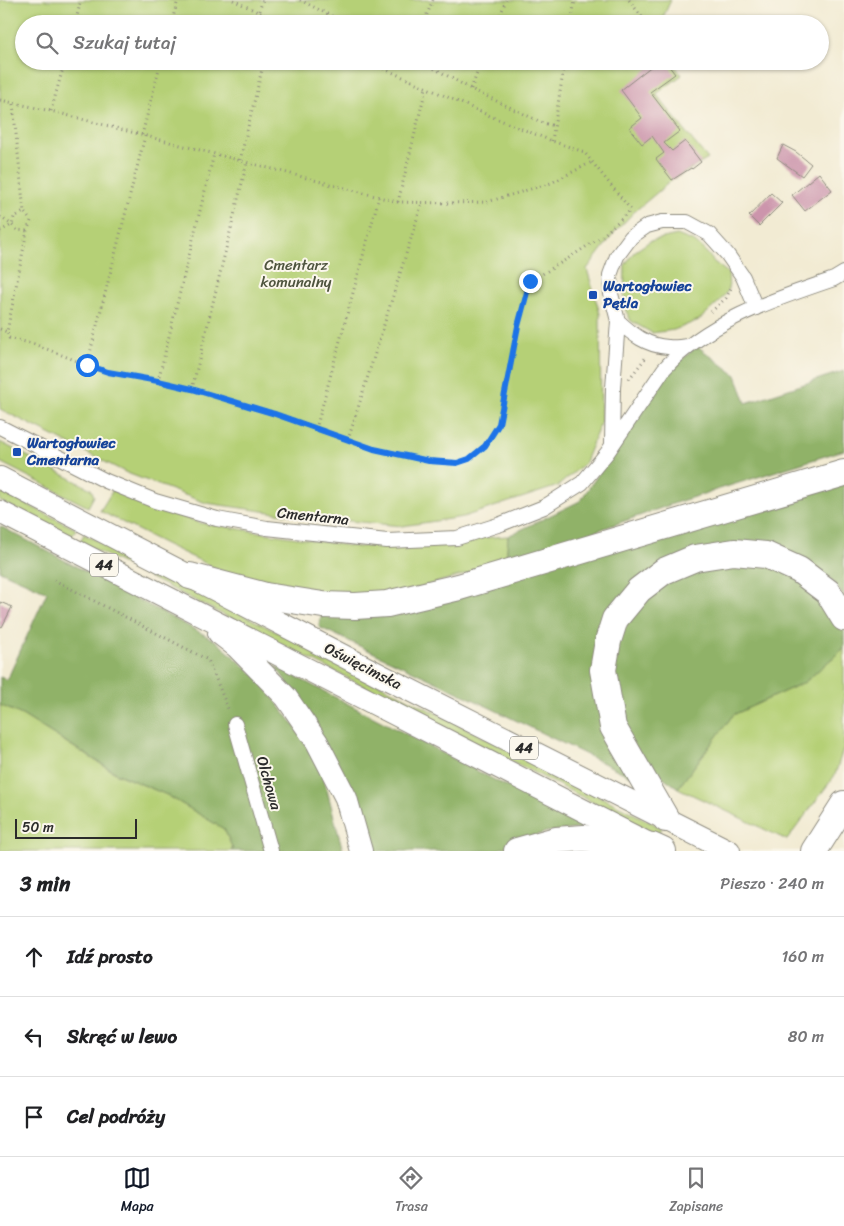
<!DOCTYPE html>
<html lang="pl">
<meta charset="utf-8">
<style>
body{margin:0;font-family:Sriracha,sans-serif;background:#f6f6f6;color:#202124}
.scale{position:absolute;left:15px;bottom:12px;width:122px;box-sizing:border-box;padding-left:5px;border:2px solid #2b2b2b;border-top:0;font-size:14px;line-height:18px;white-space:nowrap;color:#2b2b2b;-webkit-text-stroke:4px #fbf7ec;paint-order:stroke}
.stop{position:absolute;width:15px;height:15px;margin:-11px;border:4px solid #1a73e8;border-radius:50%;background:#fff}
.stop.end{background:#1a73e8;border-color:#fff;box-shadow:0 1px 5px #0008}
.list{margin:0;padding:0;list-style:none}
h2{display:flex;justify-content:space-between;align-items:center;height:65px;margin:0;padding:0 20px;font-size:21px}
h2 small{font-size:16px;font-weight:400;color:#757577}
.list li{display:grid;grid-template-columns:32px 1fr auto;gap:15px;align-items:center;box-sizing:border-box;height:80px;padding:0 20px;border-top:1px solid #e0e0e0}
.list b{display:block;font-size:19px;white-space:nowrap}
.list em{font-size:16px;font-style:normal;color:#757577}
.icon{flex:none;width:28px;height:28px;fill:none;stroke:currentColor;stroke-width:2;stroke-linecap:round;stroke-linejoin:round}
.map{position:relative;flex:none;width:844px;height:851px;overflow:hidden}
.search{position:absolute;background:#fff;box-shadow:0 1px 4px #0004;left:15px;right:15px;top:15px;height:55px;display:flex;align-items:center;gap:12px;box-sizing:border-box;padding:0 18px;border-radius:28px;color:#757577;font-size:19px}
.sheet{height:305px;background:#fff}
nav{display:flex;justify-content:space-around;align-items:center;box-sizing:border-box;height:70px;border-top:1px solid #e0e0e0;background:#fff;font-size:14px;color:#757577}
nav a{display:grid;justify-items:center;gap:2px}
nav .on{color:#111827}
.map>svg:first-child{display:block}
.green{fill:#b5d076;stroke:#707e50}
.forest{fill:#90b267;stroke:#5e6e49}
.building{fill:#cc95ac}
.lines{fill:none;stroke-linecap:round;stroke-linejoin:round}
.street-casing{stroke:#8e8b7f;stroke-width:16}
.primary-casing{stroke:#8e8b7f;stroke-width:24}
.highway-casing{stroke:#8e8b7f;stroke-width:28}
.path{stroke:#8e8b7f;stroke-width:3;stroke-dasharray:1 4;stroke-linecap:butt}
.street{stroke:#fff;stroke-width:14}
.primary{stroke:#fff;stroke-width:22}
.highway{stroke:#fff;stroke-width:26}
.route{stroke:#1a73e8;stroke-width:6}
.transit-dot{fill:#1a4fb4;stroke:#fbf7ec;stroke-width:2}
.labels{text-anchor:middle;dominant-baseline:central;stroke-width:4;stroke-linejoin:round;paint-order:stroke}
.shield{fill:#fbf7ec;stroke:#696865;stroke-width:1}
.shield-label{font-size:14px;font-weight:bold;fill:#2b2b2b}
.park-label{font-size:15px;fill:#4e543e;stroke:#fbf7ec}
.transit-label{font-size:15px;font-weight:bold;fill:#164399;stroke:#fbf7ec;text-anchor:start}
.street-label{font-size:15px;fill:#2b2b2b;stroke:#fbf7ec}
</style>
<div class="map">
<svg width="844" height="851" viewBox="0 0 844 851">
<rect width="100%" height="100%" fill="#fbf7ec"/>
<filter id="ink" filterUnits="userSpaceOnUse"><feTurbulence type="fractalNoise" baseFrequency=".02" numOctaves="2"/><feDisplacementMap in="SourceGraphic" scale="10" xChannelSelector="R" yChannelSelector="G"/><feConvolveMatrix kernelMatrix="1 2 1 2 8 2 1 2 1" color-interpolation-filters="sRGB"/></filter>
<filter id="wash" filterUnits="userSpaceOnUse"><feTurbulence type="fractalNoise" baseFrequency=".0096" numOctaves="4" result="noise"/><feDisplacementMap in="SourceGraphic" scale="20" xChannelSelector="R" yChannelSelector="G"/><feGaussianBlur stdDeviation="1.12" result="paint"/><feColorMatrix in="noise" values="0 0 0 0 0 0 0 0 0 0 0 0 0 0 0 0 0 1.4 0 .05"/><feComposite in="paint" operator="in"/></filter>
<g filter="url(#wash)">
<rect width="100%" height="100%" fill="#f2ebd3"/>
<path class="green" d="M0,0h671l-11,24h-636v37h647l11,14 -26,19 33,42 19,23 -36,21 -38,32 -19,20 -28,37 13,45 1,108 -17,42 -26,22 -95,31 -61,9 -104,-10 -92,-13 -79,-30 -127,-64z
M677,235l18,7 12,11 7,9 14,11 1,16 -9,12 -21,19 -25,10 -22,3 -21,-12 -7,-14 1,-42 9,-13 16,-11z
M0,442l91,47 3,7 -6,11 -88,-45z
M113,490l87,33 157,24 151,-11 -2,27 -100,28 -88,6 -88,-22 -63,-30 -67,-34z
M0,491l76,38 -5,8 -71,-36z
M84,534l578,294 -5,7 -577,-293z
M844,648v98l-9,29 -48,65 -109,-52 55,-73 72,-33z
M0,705l22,10 95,59 50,21 57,34 9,20 -4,2h-229z"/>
<path class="forest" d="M697,346l39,29 10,28 98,-32v79l-163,51 -175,62 2,-27 72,-35 89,-130z
M844,480v117l-14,-19 -132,-28 -93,70 25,156 -160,-78 -151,-71 2,-10z
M0,526l216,115 41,36 37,48 28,46 21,80h-114l4,-2 -9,-20 -57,-34 -49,-21 -96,-59 -22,-10v-28l7,3 40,-88 -47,-21z
M731,560l37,2 43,24 33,45v17l-39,34 -72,33 -55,73 -26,-19 -24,-32 -18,-73 11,-37 28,-35 28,-19z
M275,666l312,162 -41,4 -52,19h-127l-51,-129z"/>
<g id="blocks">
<path class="building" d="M658,61h7l10,13 -25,18 30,39 -16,12 8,8 13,-10 16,21 -9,7 -1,-1 -19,12 -16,-21 8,-6 -12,-17 -10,8 -13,-16 13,-10 -21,-28z
M783,145l13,7 15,12 -9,12 -25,-18z
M819,173l13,17 -27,21 -13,-16z
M771,193l11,10 -23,23 -10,-10z
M0,602l12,5 -10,20 -2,-1z"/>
</g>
</g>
<g filter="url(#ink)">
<use href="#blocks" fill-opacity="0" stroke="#8e8b7f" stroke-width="1"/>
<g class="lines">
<g class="street-casing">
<path id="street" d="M618,321c14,13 29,25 50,26 6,1 13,0 20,-1
M0,427l106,54 49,20 62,18 50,9 120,13 70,-3 44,-14 43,-17 38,-24 25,-30 57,-84c43,-48 111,-70 170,-90l10,-6
M612,444l1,-56 5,-67 -7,-27 -1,-19 7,-19 14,-19 16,-11 15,-4h25l22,12 18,20 16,23 13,31
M235,724l36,127"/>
</g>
<g class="primary-casing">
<path id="primary" d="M0,478l382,198 347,175
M0,512l647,331
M219,633l18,14 49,50 31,45 29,56 15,53"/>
</g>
<g class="highway-casing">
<path id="highway" d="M190,576l76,20 57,9 32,1 32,-2 72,-17 385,-114
M666,819l-53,-92 -10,-57 5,-29 7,-22 24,-29 25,-19 31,-13 39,-6 32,3 33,15 29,22 16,26
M517,851l39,-11 28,-2 68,8 11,5
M814,851l30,-47"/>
</g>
<path class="path" d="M233,0l50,24
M300,0l47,24
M629,0l18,24
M259,11l4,-11
M75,24l6,-24
M171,24l7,-24
M423,24l10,-24
M497,24l9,-24
M571,24l4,-24
M421,61l50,28 72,34 12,3
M471,89l11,-28
M0,100l51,11 347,91 52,1 37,-1 64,-19 41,-21
M13,104l11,108 7,9 -4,10 -20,101 2,6 25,6 53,21
M51,111l14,-50
M142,135l19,-74
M145,136l-58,229 21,7 50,9 34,8 83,24 99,36 55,12 28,2 12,-4 16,-13 14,-22 19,-98 13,-45 41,-25 29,-19 30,-27 -47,-58 -32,-11 -62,-25 -123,-55
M552,141l13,-80
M240,160l24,-99
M398,202l28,-114
M0,217l12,8 5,5 10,1
M0,231l12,-6 2,-8 10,-5
M711,312l15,-14 6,-12
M0,329l7,3
M629,379l18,-23
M158,381l56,-227
M192,389l55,-227
M316,429l63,-232
M348,440l74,-237
M54,580l154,80 21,51"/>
<use href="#street" class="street"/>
<use href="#primary" class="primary"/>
<use href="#highway" class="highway"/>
</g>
</g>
<g class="lines" filter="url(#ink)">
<path class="route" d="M87,365l21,7 50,9 34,8 83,25 99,35 55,12 28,2 12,-4 16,-13 14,-22 19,-98 12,-45"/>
</g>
<g class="transit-dot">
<rect x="588" y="290" width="10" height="10" rx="2.5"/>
<rect x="12" y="447" width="10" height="10" rx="2.5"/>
</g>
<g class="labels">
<g class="shield">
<rect x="90" y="553.5" width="28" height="23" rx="4"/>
<rect x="510" y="736.5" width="28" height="23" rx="4"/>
</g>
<g class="shield-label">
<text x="104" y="565">44</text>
<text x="524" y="748">44</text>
</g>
<g class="park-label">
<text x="296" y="265">Cmentarz<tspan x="296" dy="17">komunalny</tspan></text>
</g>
<g class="transit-label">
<text x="603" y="286">Wartogłowiec<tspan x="603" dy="17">Pętla</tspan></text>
<text x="27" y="443">Wartogłowiec<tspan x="27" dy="17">Cmentarna</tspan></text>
</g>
<g class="street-label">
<text transform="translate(313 516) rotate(6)">Cmentarna</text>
<text transform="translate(363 666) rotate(27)">Oświęcimska</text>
<text transform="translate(269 783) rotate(74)">Olchowa</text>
</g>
</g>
</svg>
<div class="scale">50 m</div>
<div class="stop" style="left:87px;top:365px"></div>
<div class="stop end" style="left:530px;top:281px"></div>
<div class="search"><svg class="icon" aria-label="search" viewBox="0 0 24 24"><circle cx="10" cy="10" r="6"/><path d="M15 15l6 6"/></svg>Szukaj tutaj</div>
</div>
<section class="sheet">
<h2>3 min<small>Pieszo · 240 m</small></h2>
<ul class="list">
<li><svg class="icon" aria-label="ahead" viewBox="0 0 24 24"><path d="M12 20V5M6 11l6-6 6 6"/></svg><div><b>Idź prosto</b></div><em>160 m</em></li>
<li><svg class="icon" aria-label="left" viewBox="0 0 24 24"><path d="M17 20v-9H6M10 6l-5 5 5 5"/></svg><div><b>Skręć w lewo</b></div><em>80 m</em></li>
<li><svg class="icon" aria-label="arrive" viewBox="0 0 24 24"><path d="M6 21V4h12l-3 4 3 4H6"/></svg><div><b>Cel podróży</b></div></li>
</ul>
</section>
<nav>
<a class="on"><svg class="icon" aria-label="map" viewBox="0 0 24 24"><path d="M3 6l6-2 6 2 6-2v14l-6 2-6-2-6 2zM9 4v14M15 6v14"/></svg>Mapa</a>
<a><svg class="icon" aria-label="directions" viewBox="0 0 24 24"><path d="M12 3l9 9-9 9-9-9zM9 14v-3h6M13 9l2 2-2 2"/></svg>Trasa</a>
<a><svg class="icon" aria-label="saved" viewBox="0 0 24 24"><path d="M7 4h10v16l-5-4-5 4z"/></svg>Zapisane</a>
</nav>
